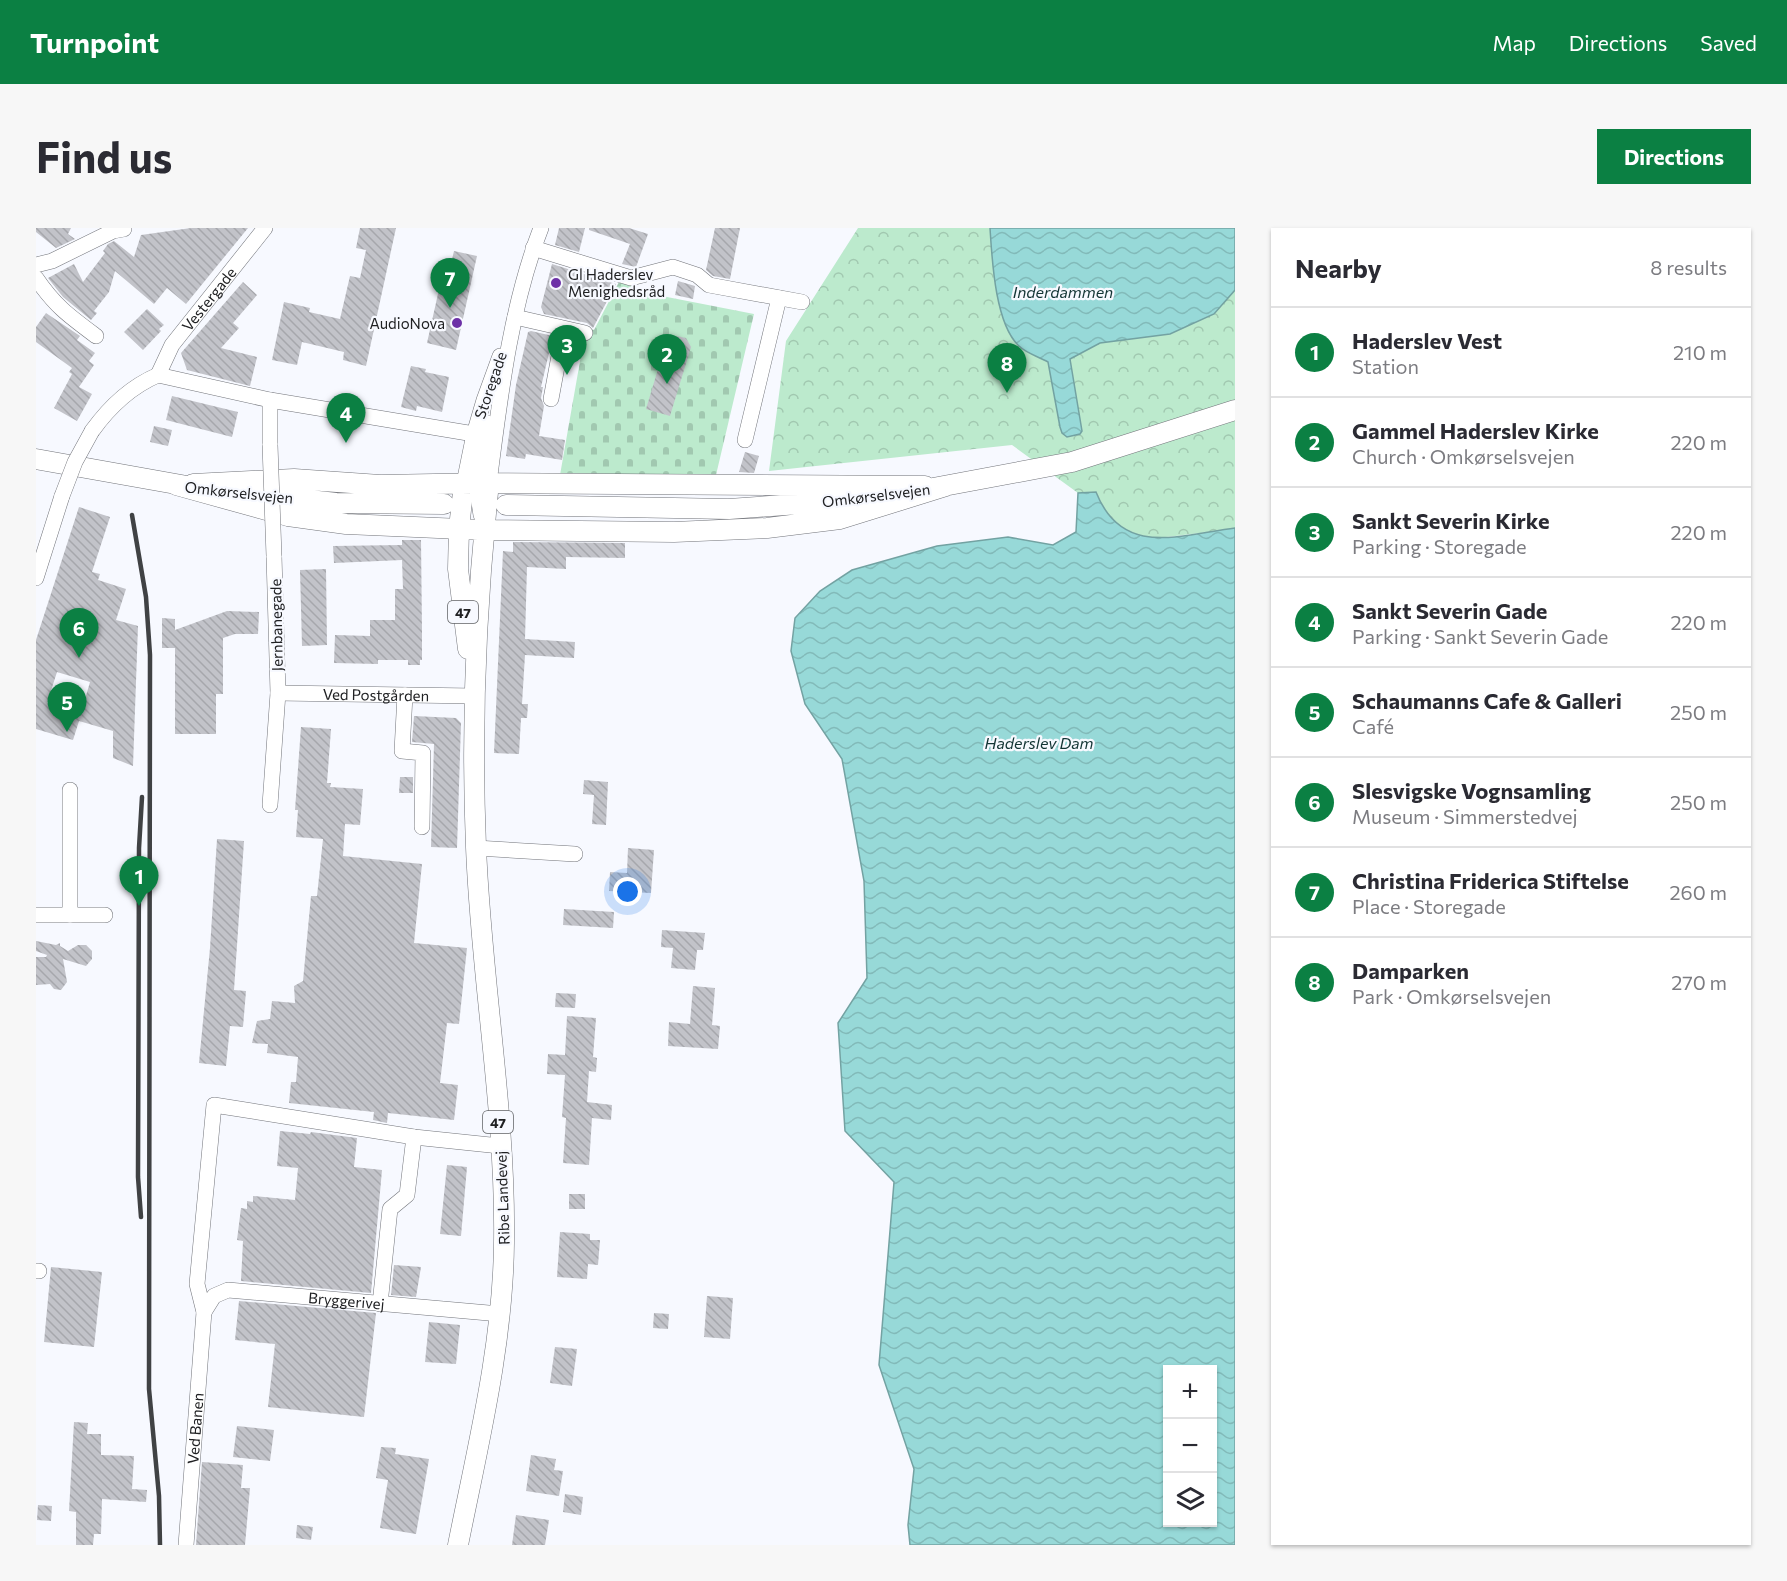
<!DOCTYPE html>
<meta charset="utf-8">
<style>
body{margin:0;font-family:Commissioner,sans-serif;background:#f7f7f7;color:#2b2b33}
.controls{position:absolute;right:18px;bottom:18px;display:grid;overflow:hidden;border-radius:0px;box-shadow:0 2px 4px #0004}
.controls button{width:54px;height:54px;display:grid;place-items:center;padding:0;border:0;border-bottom:2px solid #e1e1e2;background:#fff;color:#2b2b33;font:30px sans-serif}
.you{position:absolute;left:592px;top:664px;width:21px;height:21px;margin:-15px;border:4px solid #fff;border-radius:50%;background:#1a73e8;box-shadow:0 0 0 9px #1a73e833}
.badge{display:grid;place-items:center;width:39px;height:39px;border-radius:50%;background:#0b8043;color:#fff;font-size:20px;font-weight:700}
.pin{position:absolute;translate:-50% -50px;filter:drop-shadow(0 2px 3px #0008)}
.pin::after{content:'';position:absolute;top:32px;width:21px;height:18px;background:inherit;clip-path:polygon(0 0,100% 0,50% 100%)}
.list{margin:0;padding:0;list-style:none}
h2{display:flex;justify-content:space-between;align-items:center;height:78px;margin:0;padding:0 24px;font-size:26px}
h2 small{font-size:20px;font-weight:400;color:#7c7c81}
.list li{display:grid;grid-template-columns:39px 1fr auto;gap:18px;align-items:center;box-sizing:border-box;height:90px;padding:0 24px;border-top:2px solid #e1e1e2}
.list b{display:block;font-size:22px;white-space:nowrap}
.list p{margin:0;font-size:20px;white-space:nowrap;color:#7c7c81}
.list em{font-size:20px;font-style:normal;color:#7c7c81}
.icon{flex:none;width:33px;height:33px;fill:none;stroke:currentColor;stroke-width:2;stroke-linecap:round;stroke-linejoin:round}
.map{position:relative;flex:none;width:1199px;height:1317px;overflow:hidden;border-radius:0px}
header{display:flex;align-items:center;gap:36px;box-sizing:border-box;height:84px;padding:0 30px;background:#0b8043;color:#fff}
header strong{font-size:28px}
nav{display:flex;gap:33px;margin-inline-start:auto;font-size:21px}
.intro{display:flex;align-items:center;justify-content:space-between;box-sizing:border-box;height:144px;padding:0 36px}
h1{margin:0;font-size:42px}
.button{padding:15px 27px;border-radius:0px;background:#0b8043;color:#fff;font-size:21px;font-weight:700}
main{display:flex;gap:36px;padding:0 36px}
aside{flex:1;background:#fff;border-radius:0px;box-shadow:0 2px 4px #0004}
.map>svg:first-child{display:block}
.forest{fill:url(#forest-crowns)}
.cemetery{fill:url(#cemetery-stones)}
.water{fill:url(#water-waves);stroke:#73a2a2;stroke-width:1.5;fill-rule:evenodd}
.building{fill:url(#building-back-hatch);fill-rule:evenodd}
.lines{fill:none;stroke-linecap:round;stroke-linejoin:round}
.minor-casing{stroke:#72747a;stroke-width:16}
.major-casing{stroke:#72747a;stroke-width:21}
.minor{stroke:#fff;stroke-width:15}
.major{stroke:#fff;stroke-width:20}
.rail{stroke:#404244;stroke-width:4.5}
.minor-bridge-casing{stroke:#72747a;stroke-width:16;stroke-linecap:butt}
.minor-bridge{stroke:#fff;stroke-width:15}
.poi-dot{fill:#6d31a7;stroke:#f7f9ff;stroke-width:2}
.labels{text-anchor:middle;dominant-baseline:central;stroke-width:4.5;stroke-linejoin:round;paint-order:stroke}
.shield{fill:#f7f9ff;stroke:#606265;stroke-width:1.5}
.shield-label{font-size:14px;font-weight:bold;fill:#202123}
.poi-label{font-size:15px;fill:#202123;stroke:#f7f9ff;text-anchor:start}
.street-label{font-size:15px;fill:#202123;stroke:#f7f9ff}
.water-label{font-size:16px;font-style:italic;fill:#133535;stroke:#f7f9ff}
</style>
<header>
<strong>Turnpoint</strong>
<nav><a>Map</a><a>Directions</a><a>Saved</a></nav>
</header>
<div class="intro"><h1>Find us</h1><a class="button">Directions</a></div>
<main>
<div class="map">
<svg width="1199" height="1317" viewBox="0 0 1199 1317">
<defs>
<pattern id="forest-crowns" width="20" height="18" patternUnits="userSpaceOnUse" patternTransform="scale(1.5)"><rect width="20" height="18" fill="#bceacd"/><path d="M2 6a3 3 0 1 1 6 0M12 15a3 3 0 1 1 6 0" fill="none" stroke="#a1c8b0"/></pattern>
<pattern id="cemetery-stones" width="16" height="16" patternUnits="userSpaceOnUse" patternTransform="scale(1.5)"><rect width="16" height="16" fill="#bceacd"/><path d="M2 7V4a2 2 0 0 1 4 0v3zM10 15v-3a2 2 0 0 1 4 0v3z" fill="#a1c8b0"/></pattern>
<pattern id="water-waves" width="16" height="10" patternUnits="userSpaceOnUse" patternTransform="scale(1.5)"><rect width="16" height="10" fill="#97d9d8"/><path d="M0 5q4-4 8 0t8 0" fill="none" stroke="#82bab9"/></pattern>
<pattern id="building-back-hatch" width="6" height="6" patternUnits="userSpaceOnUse" patternTransform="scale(1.5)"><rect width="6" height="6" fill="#c2c3c9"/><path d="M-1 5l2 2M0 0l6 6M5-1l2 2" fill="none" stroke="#a6a7ac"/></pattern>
</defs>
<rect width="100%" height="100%" fill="#f7f9ff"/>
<path class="forest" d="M822,0h377v300c-17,3 -34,5 -52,7 -44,6 -69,3 -87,-42h-18l-66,-48 -243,26 17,-130z"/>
<path class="cemetery" d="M583,54l48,15 87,17 -38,161h-156l26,-148 8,3z"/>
<path class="water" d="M954,0h245v62l-21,24 -44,20 -70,9 -30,16 12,72 -2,3 -13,3 -5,-4 -2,-6 -12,-65c-9,-5 -22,-9 -29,-16 -24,-22 -27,-87 -29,-118z
M1060,264c26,66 84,43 139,36v1017h-325l-2,-20 6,-56 -35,-104 15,-183 -49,-51 -7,-108 29,-45 -3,-97 -22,-122 -37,-55 -14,-53 4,-33 25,-27 32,-21 85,-24 71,-9 45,8 23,-13 2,-39zM1132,1142h44v152h-44z"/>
<path class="building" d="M0,0h35l-3,6 7,5 -19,9 -20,-16z
M155,0h57l-62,76 -19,-16 -13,16 -39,-33 -6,21 -15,19 3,2 -6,7 -28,-23 -15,-19 26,-14 9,18 22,-29 -2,-2 5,-7 6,-3 20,16 7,-22z
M324,0h36l-30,138 -23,-6 1,-8 -42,-10 -5,23 -25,-5 12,-58 26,6 -1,4 31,7 10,-43 10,2 6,-28 -10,-2z
M523,0h26l-6,24 -24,-7z
M553,0h40l19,6 -12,33 -14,-3 8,-20 -41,-14z
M679,0h25l-10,51 -17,-3 -7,-6z
M418,23l23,5 -21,94 -29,-7 17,-76 6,1z
M516,36l64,20 -23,44 -6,-5 -43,-9 -3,-7z
M642,53l17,5 -2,13 -18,-4z
M207,54l14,13 -24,28 6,5 -18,20 36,9 -7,29 -63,-16 -6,-17z
M111,81l17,16 -5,4 2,2 -18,19 -19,-18z
M10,85l34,23 -3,4 18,13 -6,8 5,4 -15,22 13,7 -15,27 -23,-13 18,-34 -3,-2 3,-4 -36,-26v-15z
M495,103l22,5 -12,51h2l-2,11 3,8 -5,30 26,4 -3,20 -36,-6 -1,5 -19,-3 10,-71 12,-53z
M641,108l9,2 5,9 -21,69 -24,-7 15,-50 -7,-2 6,-19 8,2z
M375,138l15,3 -1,3 24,5 -7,35 -25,-6 -1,5 -15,-4z
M136,168l66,16 -6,25 -66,-17z
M118,198l18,4 -4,16 -18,-4z
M709,224l14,4 -5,17 -15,-1z
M43,279l31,10 -18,55 8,2 -2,6 28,9 -10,31 22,6 -5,140 -20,-8v-27l-34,-10 -6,19 -37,-11v-89zM21,444l33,10 -9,31 -34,-10z
M366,312h19l1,92v28h-2v5h-12v-5h-30v4l-44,-1 1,-28 35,1v-16h25v-31h8l-1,-29 -68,3 -1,-17 69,-1z
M477,314l112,1v15l-59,-1v12l-39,-2 -2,72 50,3 -1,16 -49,-3 -3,49h6l-1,14h-6l-2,36 -25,-1 9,-202 10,1z
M290,341l1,76 -25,1 -2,-76z
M191,383l32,1 -1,22h-23l-12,4v56h-7v40h-41v-86h-13v-30l13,1v11z
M378,488l42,2 5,5 -4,125 -26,-1 3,-103 -22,-2z
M265,499l30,2 -4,54h4l-1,4 33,2 -3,36 -15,-1 -2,32 79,8 -8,79 53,5 -8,76 -12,-1 -7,60 18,2 -4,35 -66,-7 -1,10 -14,-3 1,-8 -85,-9 2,-21h5l2,-25 -31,-4 1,-9 -16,-1 5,-22 13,-2 2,-18 23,2 -1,-17 9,-5 8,-85h6l6,-57 -27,-2 2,-27h-3z
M364,549h13v16h-14z
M548,552l24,2 -2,43 -14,-1 2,-29 -11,-1z
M181,611l27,2 -10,149 12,1 -3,36 -13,-1 -4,40 -27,-3 11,-115z
M592,620l26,2 -3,43 -42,-2 1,-19 17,1z
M528,681l50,3 -1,16 -50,-3z
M626,702l43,3 -2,17h-6l-2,20 -24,-2 2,-20 -12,-1z
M0,713l20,4 4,-2v3l8,5 10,-6h8l6,6v8l-6,7 -23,-7 4,23 -6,8 -7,-1 -4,-5 -14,1v-28h10l1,-2 -11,-4z
M657,758l22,2 -3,37 8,1 -2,23 -50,-3 1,-24 21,2z
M520,765l20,1 -1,14 -20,-1z
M531,788l29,2 -3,39 4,1 -1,14 -7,-1 -2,31 25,3 -1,15 -19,-2 -3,47 -26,-2 3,-45 -4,-1 3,-42 -18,-1 1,-20 17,1z
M244,903l30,3 1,-2 46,6 -3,29 28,3 -11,123 -130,-12 2,-40 -6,-1 4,-32 6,1v-8l6,1v-6l42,4 3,-32 -21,-2z
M411,937l20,2 -6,69 -21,-2z
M533,966h16v15h-16z
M524,1004l30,2v6h10l-2,25 -10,-1 -1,15 -30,-2z
M358,1037l27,2 -5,30 -25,-2z
M15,1039l51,5 -8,75 -50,-5z
M671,1068l26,2 -3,41 -26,-2z
M203,1073l137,12 -12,104 -96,-10 7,-63 -40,-4z
M618,1085l15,1 -1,15 -15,-1z
M393,1094l31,3 -4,39 -31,-2z
M519,1119l22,2 -5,37 -22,-3z
M38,1194l14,1 -1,11h14v21l33,1 -2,33 15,1 -1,12 -44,-3 -1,35h-7l-1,11h-17v-33l-7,-1z
M201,1198l37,4 -4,31 -37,-4z
M345,1219l15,1 -1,6 34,5 -13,75 -36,-6 8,-48 -12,-2z
M495,1227l25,4 -2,11 9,1 -4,25 -33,-5z
M166,1234l41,3 -2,23h9l-5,57h-49z
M529,1266l18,3 -2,18 -18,-3z
M2,1277l14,1 -1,15 -14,-1z
M480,1287l33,5 -4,25h-33z
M261,1297l16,2 -2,13 -15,-2z"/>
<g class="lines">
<g class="minor-casing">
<g id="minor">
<path d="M497,20l98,30 42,-11 24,8 12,10 93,17"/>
<path d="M0,37l16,-4 61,-30 11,-2"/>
<path d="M0,50c19,28 33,38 60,58"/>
<path d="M479,89l70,16"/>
<path id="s1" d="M122,147l14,-30 93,-117"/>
<path d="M515,171l13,-70"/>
<path d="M234,172v45"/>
<path d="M56,203c18,-25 38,-44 66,-56l112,25 204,34"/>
<path d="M709,212l34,-142"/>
<path d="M428,255l10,-49 10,-34 16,-44"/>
<path d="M453,255c11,-85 21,-175 52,-255"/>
<path d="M445,287l-5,-32 11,-60"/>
<path d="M0,350l26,-82"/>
<path id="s2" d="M242,465l196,3"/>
<path d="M369,467l-3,56 21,2 -1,74"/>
<path d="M34,562v125"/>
<path d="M234,577l8,-112 -4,-137"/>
<path d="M440,620l99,6"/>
<path d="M0,687h69"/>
<path d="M0,1043h3"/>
<path d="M344,1076l10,-95 17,-14 7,-58"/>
<path id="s3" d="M168,1084l10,-16 14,-6 272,24"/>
<path id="s4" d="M150,1317l18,-233 -7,-28 17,-179 200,32 86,9"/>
</g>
</g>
<g class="major-casing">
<path id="major" d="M0,231l151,27
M428,255l-5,45 -1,41 10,80
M157,256l101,-5 86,6 109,-2 436,3
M140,257l112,31 58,8 138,6 190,2 93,-4 73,-9 106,-33
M897,260l139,-26 163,-52
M201,264l99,11 108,1
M470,277l223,4 70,-5 64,-7
M422,1317c20,-100 45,-200 46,-302 2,-132 -23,-264 -28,-396 -5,-121 0,-243 13,-364"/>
</g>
<use href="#minor" class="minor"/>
<use href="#major" class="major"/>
<path class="rail" d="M96,287l14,82 4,58 -1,734 10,107 1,49
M105,989l-3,-40 1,-329 3,-51"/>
<g class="minor-bridge-casing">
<path id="minor-bridge" d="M234,217l4,111
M26,268l13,-34 17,-31"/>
</g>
<use href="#minor-bridge" class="minor-bridge"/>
</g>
<g class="poi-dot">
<circle cx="520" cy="55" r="6"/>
<circle cx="421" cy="95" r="6"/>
</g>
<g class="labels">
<g class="shield">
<rect x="412" y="373" width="30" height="22" rx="4.5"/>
<rect x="447" y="883" width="30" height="22" rx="4.5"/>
</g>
<g class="shield-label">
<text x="427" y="384">47</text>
<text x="462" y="894">47</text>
</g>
<g class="poi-label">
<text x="532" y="46">Gl Haderslev<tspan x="532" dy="17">Menighedsråd</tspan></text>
<text x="409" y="95" text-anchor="end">AudioNova</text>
</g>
<g class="street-label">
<text stroke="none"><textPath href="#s1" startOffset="92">Vestergade</textPath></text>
<text transform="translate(454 157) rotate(-71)">Storegade</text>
<text transform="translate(203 264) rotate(6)">Omkørselsvejen</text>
<text transform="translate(840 267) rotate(-7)">Omkørselsvejen</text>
<text transform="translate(240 397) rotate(-91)">Jernbanegade</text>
<text stroke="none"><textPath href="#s2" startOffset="98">Ved Postgården</textPath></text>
<text transform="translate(466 970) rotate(-92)">Ribe Landevej</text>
<text stroke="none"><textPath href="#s3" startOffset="153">Bryggerivej</textPath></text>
<text stroke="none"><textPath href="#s4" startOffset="117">Ved Banen</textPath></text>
</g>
<g class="water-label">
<text x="1027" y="63">Inderdammen</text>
<text x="1003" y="514">Haderslev Dam</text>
</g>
</g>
</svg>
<div class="controls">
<button>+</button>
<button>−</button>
<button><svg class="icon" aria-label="layers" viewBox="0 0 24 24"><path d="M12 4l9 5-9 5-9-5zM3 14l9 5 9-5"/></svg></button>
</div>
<div class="you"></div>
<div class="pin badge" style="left:103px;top:678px">1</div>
<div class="pin badge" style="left:631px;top:156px">2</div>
<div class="pin badge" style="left:531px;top:147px">3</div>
<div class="pin badge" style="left:310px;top:215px">4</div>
<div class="pin badge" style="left:31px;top:504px">5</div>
<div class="pin badge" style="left:43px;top:430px">6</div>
<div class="pin badge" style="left:414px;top:80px">7</div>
<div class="pin badge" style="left:971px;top:165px">8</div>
</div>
<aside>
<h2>Nearby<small>8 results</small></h2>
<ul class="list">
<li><span class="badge">1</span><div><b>Haderslev Vest</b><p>Station</p></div><em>210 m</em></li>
<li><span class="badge">2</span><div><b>Gammel Haderslev Kirke</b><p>Church · Omkørselsvejen</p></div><em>220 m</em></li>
<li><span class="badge">3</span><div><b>Sankt Severin Kirke</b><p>Parking · Storegade</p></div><em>220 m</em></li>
<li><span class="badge">4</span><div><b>Sankt Severin Gade</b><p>Parking · Sankt Severin Gade</p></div><em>220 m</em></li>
<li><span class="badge">5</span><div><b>Schaumanns Cafe &amp; Galleri</b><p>Café</p></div><em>250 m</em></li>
<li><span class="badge">6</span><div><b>Slesvigske Vognsamling</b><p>Museum · Simmerstedvej</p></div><em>250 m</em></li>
<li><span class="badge">7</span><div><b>Christina Friderica Stiftelse</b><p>Place · Storegade</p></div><em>260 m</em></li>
<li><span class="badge">8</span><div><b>Damparken</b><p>Park · Omkørselsvejen</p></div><em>270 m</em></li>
</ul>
</aside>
</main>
